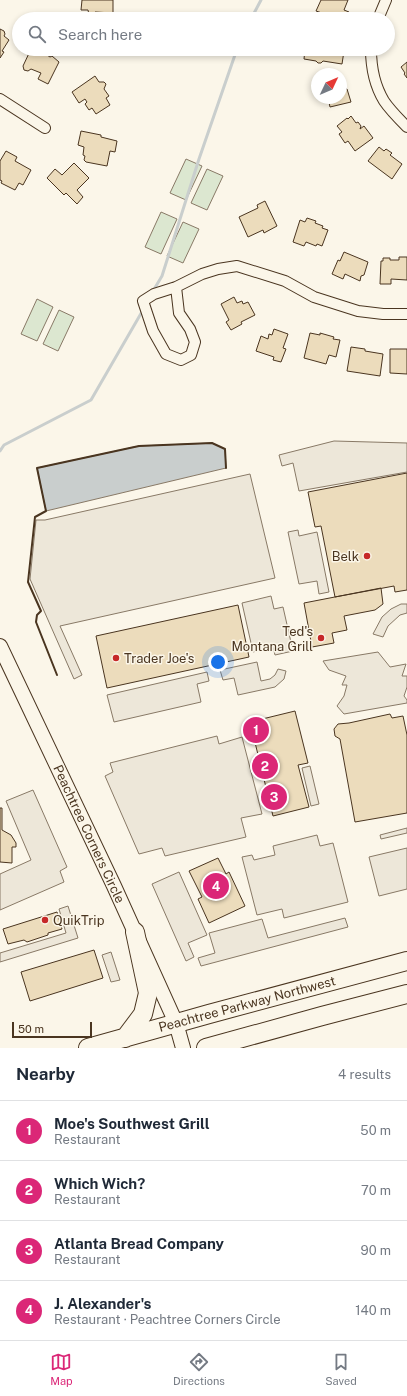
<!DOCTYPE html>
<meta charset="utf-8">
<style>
body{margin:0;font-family:"Public Sans",sans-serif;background:#f2f2f3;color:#1f2937}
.compass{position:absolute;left:311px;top:68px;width:36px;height:36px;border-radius:50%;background:#fff;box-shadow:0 2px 6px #0003;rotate:46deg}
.scale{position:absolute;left:12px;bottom:10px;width:80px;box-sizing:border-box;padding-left:4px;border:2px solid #4a3520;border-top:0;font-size:11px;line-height:14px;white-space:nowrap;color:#4a3520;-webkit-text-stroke:3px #fbf6e9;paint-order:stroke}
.you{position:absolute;left:218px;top:662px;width:14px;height:14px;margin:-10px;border:3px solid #fff;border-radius:50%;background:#1a73e8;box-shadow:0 0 0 6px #1a73e833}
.badge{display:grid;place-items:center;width:26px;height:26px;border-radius:50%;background:#db2777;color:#fff;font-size:13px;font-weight:700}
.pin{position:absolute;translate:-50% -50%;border:2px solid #fff;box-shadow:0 1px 4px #0006}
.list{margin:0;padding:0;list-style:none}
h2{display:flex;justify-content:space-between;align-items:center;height:52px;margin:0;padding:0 16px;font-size:17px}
h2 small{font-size:13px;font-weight:400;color:#747a83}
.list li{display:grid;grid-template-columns:26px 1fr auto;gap:12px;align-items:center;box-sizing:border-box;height:60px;padding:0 16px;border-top:1px solid #e0e1e3}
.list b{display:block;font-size:15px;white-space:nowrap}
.list p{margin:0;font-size:13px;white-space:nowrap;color:#747a83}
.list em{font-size:13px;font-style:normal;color:#747a83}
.icon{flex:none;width:22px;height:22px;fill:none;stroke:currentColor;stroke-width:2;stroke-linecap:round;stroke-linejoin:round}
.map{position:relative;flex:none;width:407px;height:1048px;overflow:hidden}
.search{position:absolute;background:#fff;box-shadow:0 2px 6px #0003;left:12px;right:12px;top:12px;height:44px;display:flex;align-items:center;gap:10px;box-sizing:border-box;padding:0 14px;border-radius:22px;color:#747a83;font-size:15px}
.sheet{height:292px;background:#fff}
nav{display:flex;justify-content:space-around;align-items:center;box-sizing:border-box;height:56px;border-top:1px solid #e0e1e3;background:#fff;font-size:11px;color:#747a83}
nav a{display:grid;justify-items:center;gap:2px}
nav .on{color:#db2777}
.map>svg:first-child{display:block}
.green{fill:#dce7d0;stroke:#887966}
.parking{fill:#ede7d9;stroke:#887966}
.water{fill:#c9cecd;stroke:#887966}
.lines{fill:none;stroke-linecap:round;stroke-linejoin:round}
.stream{stroke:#c9cecd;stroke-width:3}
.building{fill:#ecdcbc;stroke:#4a3520}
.street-casing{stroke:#4a3520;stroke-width:12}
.secondary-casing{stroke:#4a3520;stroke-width:16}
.highway-casing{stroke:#4a3520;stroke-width:20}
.street{stroke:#fbf6e9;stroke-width:10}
.secondary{stroke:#fbf6e9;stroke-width:14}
.highway{stroke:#fbf6e9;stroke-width:18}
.wall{stroke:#4a3520;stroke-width:2}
.poi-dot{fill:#c62828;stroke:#fbf6e9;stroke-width:1.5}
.labels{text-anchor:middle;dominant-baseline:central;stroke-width:3;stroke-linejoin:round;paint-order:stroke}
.poi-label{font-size:13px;fill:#4a3520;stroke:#fbf6e9;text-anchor:end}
.street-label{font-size:13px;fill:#4a3520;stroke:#fbf6e9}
</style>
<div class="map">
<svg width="407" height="1048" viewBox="0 0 407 1048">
<rect width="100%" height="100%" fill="#fbf6e9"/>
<path class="green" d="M186,159l16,7 -16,34 -16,-7z
M207,169l16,7 -16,34 -16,-7z
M161,212l16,7 -16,35 -16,-7z
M183,222l16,7 -16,34 -16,-7z
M37,299l16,8 -16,34 -16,-7z
M59,310l15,7 -16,34 -15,-7z"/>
<path class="parking" d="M334,441l73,2v29l-108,19 -6,-28 -11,3 -3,-11z
M250,474l25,104 -215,48 22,49 -8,4 -44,-100 6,-59h9z
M298,530l1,6 18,-4 12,60 -10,2 -2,-13 -18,3 -11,-52z
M271,596l3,13 9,-2 10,44 -18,4 -2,-8 -20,5 -11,-49z
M401,604h6v9l-7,2 -12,11 -5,11 -10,-3 9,-17 9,-8z
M378,652l12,15 16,-3 -4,12h5v11l-3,9 3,4v3l-63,11 -7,-8 7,-10 3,-11h-5l4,-9 -17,-6 -6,-9z
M257,662l4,19 9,-2 5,-4 3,-6 8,2 -2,8 -9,8 -37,8 -4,-17 -11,2 -3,-10z
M207,672l2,9 -12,3 4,18 -87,20 -7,-27z
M217,736l2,8 23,-7 20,77 -21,4 5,19 -81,19 -3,-8 -23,6 -34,-78 8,-4 -3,-9z
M310,766l9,38 -8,2 -9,-38z
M33,790l34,77 -7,4 4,11 -64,28v-36l31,-14 -25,-59z
M407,828v5l-26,6 -1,-4z
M317,835l3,11 13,-3 15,59 -64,16 -2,-9 -25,6 -15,-58 10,-2 2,5 21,-5 -2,-9z
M407,848v41l-28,7 -10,-39z
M179,872l28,63 -19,8 6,14 -8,4 -34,-77z
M68,906l10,32 -78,24v-9l66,-20 -7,-24z
M345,918l3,9 -147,39 -3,-8 17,-5 -6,-20 53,-14 6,19z
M111,952l9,28 -9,2 -9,-27z"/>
<path class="water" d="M212,443l13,6 1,19 -180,43 -9,-43 102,-22z"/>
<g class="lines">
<path class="stream" d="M251,19l10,-19
M153,291l9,-15 37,-117 38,-110
M0,451l4,-6 87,-45 52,-90"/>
</g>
<path class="building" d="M82,0h31v13l-18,-1 -2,3h-4l-1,-5h-7z
M321,0h27l-4,10 5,2 -3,7h-14l-4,-2v-2l-12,-4z
M0,29l4,2 1,3 -1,2 5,4 -7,11 2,1 -4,6z
M31,49l6,2 1,-2h7l3,3 -1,3 3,2 2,-1 7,6 -11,22 -10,-5 3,-6 -10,-4 -3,2 -4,-1 -1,-4z
M305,49h29l10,2 -2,13 -19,-3 -2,2h-3l-2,-2 -12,-2z
M407,62v16l-3,-4 1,-1 -4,-6z
M340,73l2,2 1,3 -2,2 1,3h2l2,6h1l4,13 -21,5 -2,-9h13v-24h-5z
M95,76l4,6h5l2,2 -2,5 5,7 -3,2 4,7 -14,9 -4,-6 -3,2 -4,-6 2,-2 -2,-3 -6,4 -7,-11z
M351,116l5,7 2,-1 3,4 -1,3 4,-3 9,12 -18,13 -7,-10 -3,2 -6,-9 3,-2 -5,-6 10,-8 1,1z
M81,131l20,4v2l16,4 -2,11 -5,-1 -3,15 -21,-4 -2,-2 1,-4 -2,-1 1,-8 -6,-2z
M379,147l5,4 2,-2 6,4 -2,2 12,9 -10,15 -24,-18z
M6,151l11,6 -2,4 16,9 -8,15 -4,-2 -4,7 -14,-7 1,-2 -2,-1v-19z
M74,163l15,15 -12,12 6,7 -6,7 -11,-11 -2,2 -17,-17 8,-9 7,6z
M265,201l12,25 -13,7 -1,-3 -15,7 -9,-20 19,-9 -1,-3z
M307,218l9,3 -1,2 8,3 -1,2 6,2 -6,16 -5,-2 -1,2 -10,-4 -2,4 -11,-4 7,-22 5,2z
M344,252l24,10 -4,13 -3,1 -1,5 -15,-7 -2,5 -11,-5 6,-14 2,1z
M399,257h8v23l-16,-1v5h-11l1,-23h2v-3h7v2h9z
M234,297l3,6 5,-2 1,3 5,-2 7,13 -14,7 1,2 -11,6 -5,-8 3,-2 -8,-16z
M274,329l14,5 -5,14 3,1 -5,13 -8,-2 1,-3 -18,-6 5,-15 7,3 1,-5 3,1z
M310,333l10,2v-2l14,4 -1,2 7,1 -4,17 -7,-2 -3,9 -22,-6z
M351,347l14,2v2l18,3 -3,22 -33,-5z
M390,349h17v25l-17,-1z
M407,473v117l-12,2 -1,-6 -59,11 -14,-71 -6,1 -7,-35z
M381,588l2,16 -8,6 -31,6 3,14 -15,3 2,10 -22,4 -8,-44z
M238,605l11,52 -142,31 -11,-52z
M295,711l13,52 -10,2 11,42 -36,9 -23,-94z
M390,714l2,4 11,-2 4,19v78l-52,9 -15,-83 -5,-3 -1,-7 4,-5 11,-1z
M0,808h2v22l9,5 5,8v4h-4v16l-12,-1z
M218,858l8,16 3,-2 16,34 -36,17 -11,-24 4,-2 -13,-26z
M57,912l5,17 -14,4v2l-21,7 -3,-2 -16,4 -5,-15z
M94,950l9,28 -73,23 -9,-29z"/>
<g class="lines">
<g class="street-casing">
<path id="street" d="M378,19l8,-19
M371,49c0,17 4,37 13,52 6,9 15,18 23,26
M0,99l45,29
M176,287l3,26 11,16 5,13 -4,13 -10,5 -15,-6 -13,-23 -10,-30 11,-7 22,-7 26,-13 16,-5 19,-3 48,15 29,16 44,14 25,3h24"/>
</g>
<g class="secondary-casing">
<path id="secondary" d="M0,646l114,240 62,137 7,25"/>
</g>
<g class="highway-casing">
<path id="highway" d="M125,1038l18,-24 5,-21 -13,-61
M88,1048l121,-34 198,-53
M206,1048l116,-32 85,-22"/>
</g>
<use href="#street" class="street"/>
<use href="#secondary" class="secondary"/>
<use href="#highway" class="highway"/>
<path class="wall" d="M57,675l-21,-53 1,-7 4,-4 -13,-29 7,-65 11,-6 -9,-43 102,-22 73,-3 13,6 1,19"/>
</g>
<g class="poi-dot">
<circle cx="367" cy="556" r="4"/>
<circle cx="321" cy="638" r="4"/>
<circle cx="116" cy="658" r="4"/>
<circle cx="45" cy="920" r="4"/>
</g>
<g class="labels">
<g class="poi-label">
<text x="359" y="556">Belk</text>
<text x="313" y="631">Ted's<tspan x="313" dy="15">Montana Grill</tspan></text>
<text x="124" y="658" text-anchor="start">Trader Joe's</text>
<text x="53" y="920" text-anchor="start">QuikTrip</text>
</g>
<g class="street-label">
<text transform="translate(89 834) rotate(65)">Peachtree Corners Circle</text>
<text transform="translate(247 1004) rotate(-15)">Peachtree Parkway Northwest</text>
</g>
</g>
</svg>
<svg class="compass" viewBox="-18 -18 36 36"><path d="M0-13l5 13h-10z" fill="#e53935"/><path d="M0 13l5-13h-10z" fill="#747a83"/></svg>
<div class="scale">50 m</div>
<div class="you"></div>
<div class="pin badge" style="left:256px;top:730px">1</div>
<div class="pin badge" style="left:265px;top:766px">2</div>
<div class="pin badge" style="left:274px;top:797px">3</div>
<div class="pin badge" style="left:216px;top:886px">4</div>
<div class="search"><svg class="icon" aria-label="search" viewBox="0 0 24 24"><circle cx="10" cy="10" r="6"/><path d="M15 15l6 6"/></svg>Search here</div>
</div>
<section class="sheet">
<h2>Nearby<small>4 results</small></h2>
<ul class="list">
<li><span class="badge">1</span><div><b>Moe's Southwest Grill</b><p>Restaurant</p></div><em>50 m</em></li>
<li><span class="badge">2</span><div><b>Which Wich?</b><p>Restaurant</p></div><em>70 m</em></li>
<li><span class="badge">3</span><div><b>Atlanta Bread Company</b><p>Restaurant</p></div><em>90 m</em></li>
<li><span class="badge">4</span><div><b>J. Alexander's</b><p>Restaurant · Peachtree Corners Circle</p></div><em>140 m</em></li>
</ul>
</section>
<nav>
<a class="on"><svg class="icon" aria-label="map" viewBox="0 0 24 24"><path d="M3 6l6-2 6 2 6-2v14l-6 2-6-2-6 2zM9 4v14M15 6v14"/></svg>Map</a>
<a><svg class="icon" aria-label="directions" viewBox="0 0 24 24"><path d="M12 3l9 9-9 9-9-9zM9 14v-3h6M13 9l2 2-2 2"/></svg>Directions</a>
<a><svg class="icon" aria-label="saved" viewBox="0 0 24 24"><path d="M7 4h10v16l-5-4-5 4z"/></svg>Saved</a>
</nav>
